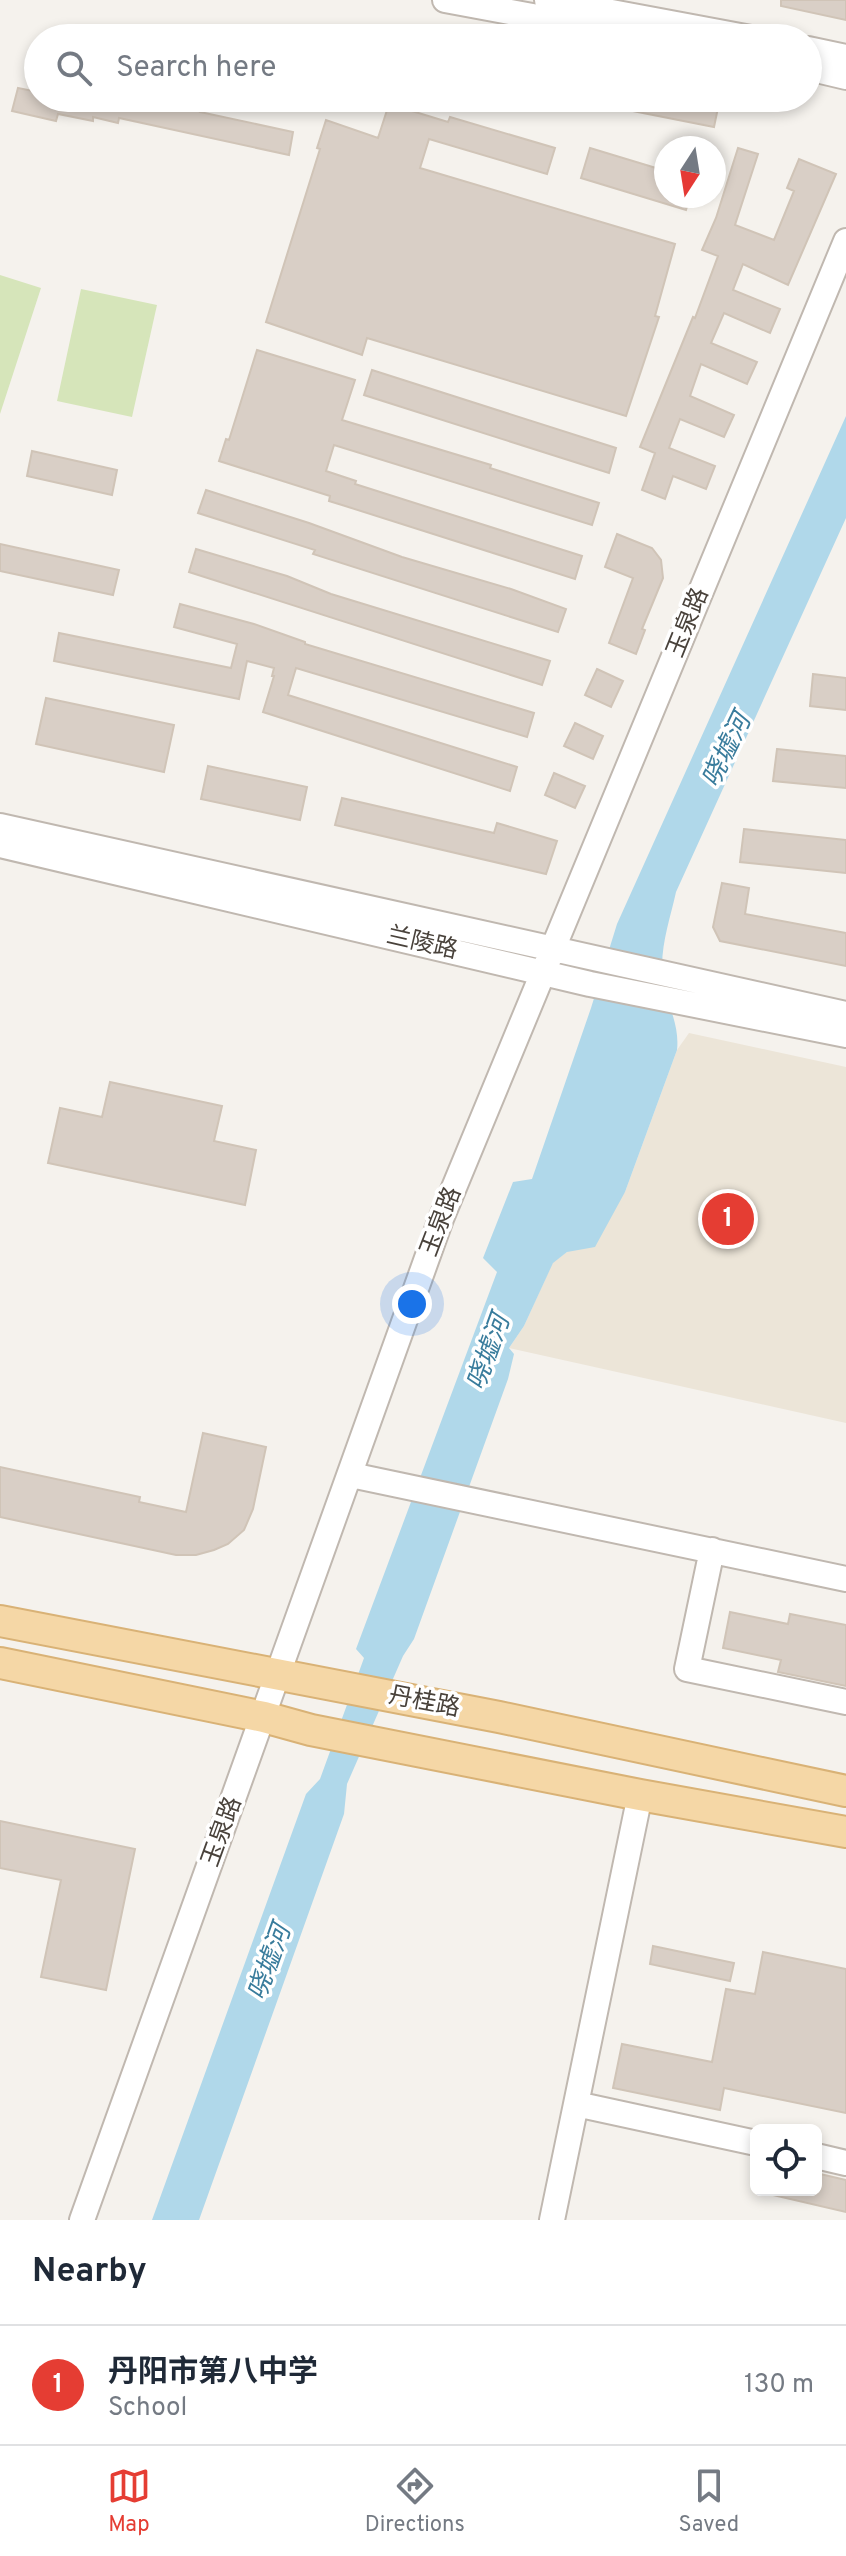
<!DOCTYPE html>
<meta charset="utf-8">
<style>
body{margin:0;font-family:Overpass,"Noto Sans SC",sans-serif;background:#f2f2f3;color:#1f2937}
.controls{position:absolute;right:24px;bottom:24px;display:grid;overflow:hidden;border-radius:12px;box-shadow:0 4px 12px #0003}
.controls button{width:72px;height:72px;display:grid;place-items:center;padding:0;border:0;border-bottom:2px solid #e0e1e3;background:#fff;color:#1f2937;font:40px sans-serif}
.compass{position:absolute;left:654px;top:136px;width:72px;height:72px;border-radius:50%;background:#fff;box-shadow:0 4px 12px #0003;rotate:192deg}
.you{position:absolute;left:412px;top:1304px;width:28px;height:28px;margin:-20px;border:6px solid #fff;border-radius:50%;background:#1a73e8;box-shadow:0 0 0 12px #1a73e833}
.badge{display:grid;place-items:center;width:52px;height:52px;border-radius:50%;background:#e53d33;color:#fff;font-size:26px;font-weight:700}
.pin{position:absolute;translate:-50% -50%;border:4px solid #fff;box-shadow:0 2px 8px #0006}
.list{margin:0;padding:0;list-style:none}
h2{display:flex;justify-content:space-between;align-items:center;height:104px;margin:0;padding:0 32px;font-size:34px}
h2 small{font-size:26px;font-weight:400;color:#747a83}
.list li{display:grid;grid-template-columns:52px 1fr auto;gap:24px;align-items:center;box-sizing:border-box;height:120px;padding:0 32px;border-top:2px solid #e0e1e3}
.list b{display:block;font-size:30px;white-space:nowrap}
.list p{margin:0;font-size:26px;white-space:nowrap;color:#747a83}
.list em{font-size:26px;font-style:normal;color:#747a83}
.icon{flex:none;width:44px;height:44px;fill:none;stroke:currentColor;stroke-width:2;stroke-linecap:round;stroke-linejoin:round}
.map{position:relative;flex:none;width:846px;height:2220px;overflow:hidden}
.search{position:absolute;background:#fff;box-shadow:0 4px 12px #0003;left:24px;right:24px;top:24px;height:88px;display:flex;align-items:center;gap:20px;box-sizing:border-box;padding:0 28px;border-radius:44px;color:#747a83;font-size:30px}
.sheet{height:224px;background:#fff}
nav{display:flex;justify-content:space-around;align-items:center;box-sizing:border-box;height:112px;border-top:2px solid #e0e1e3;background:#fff;font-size:22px;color:#747a83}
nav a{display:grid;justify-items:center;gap:4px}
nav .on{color:#e53d33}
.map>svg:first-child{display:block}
.education{fill:#ece5d8}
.green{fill:#d6e5ba}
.water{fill:#b0d8ea}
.building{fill:#d9cfc6;stroke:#d0c4b7;stroke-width:2}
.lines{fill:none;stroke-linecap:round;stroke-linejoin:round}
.minor-casing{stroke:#c0b8b0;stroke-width:28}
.major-casing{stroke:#d9b276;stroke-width:34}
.minor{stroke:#fff;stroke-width:24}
.major{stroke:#f5d7a6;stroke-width:30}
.labels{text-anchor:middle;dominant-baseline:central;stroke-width:7;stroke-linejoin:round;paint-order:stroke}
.street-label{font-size:24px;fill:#49423b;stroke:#fff}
.water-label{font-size:26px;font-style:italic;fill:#397c9c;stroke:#fff}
</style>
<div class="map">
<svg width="846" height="2220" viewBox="0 0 846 2220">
<rect width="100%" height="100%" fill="#f5f2ed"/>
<path class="education" d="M689,1033l157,34v356l-337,-75 15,-22 29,-64 14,-10 58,-60 52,-142z"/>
<path class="green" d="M0,275l41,13 -41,126z
M81,289l76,16 -25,112 -75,-16z"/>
<path class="water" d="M846,416v102l-170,374c-6,28 -17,57 -13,86 3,25 17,46 14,72l-52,142 -30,55 -28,5 -14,11 -29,63 -15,22 5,6 -6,25 -94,260 -11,17 -56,128 -3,30 -145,406h-47l154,-426 14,-15 44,-121 -8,-9 141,-377 -14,-14 30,-76 19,-3 59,-171 26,-84z"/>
<path class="building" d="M781,0h65v20l-65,-14z
M18,88l20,4v6h155l10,2 -3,12 93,20 -4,23 -170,-37 -1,5 -25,-6v4l-35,-7 -2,7 -44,-10z
M598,98h122l-6,29 -117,-23z
M389,104l59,18 2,-5 105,31 -8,26 -118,-35 -9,29 255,76 -20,72 4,1 -33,99 -259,-78 -5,17 -96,-33 54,-173 -3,-1 9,-28 52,18z
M590,148l76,23v25h24l-4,14 -105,-32z
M738,148l20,6 -23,71 39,15 20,-49 -7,-3 12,-29 37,15 -48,111 -45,-21 -10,26 47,19 -10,24 -46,-20 -13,30 46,19 -10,22 -46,-20 -11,32 44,19 -10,22 -44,-18 -11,29 46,18 -9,23 -33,-13 -8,23 -23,-9 13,-37 -15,-6 53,-130 2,1 23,-62 -16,-6 14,-32z
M257,350l98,30 -13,40 149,45 -1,3 109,35 -7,22 -258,-80 -8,26 30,10 -1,3 227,72 -7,23 -233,-74 -13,-4 1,-5 -111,-35 7,-22 3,1z
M372,370l244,78 -7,25 -245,-78z
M32,451l85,19 -5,25 -85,-19z
M206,490l103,33 93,34 109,32 55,20 -8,23 -245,-78 2,-4 -117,-37z
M617,534l35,14 9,12 2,18 -21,51 3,1 -9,24 -27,-11 24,-65 -28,-11z
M0,544l119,26 -6,25 -113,-24z
M196,549l91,27 44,18 219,67 -8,24 -353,-113z
M180,604l74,20 51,18v2l229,69 -7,24 -231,-69 -8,27 229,72 -7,24 -247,-79 11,-36h-2l2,-8 -27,-7 -8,38 -185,-38 5,-28 172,35 6,-24 -63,-17z
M597,669l26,12 -12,26 -26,-12z
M813,674l33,4v32l-36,-4z
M46,698l128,27 -10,47 -128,-28z
M575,723l28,13 -10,23 -29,-13z
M777,749l69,7v32l-73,-7z
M208,766l99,21 -7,33 -99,-21z
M554,773l31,13 -10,22 -30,-13z
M342,798l152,35 3,-10 60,18 -11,33 -211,-49z
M744,829l102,11v33l-106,-11z
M722,883l27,5 -4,26 101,19v33l-126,-25 -7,-14z
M110,1082l112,24 -8,35 42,9 -11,55 -197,-42 12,-55 42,9z
M203,1433l63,14 -13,62 -9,21 -16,14 -14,6 -18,5h-20l-176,-38v-50l140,30 -1,5 47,10z
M730,1612l58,12 2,-10 56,11v61l-68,-14 3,-12 -58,-12z
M0,1821l135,28 -29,141 -65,-13 20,-97 -61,-12z
M653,1946l81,17 -4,18 -80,-17z
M763,1952l83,17v144l-122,-25 -4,22 -107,-22 9,-44 90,18 14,-73 29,5z
M816,2173l30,7v32l-73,-17 1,-5h42z"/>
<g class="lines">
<g class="minor-casing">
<path id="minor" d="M445,0l207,38
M547,0l204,38
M808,49l38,8
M808,68l38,9
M0,826l846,188
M0,845l590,139 256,51
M351,1475l495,104
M712,1550l-25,119 159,33
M576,2104l180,39
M816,2156l30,7
M82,2220l359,-1001 405,-978
M552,2220l88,-425"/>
</g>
<g class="major-casing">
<path id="major" d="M0,1621l499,96 347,74
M0,1663l264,54 47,13 329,65 206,37"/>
</g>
<use href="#minor" class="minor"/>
<use href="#major" class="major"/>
</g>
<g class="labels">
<g class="street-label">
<text transform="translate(689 623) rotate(-68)">玉泉路</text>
<text transform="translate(422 944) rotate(13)">兰陵路</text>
<text transform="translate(442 1222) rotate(-69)">玉泉路</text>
<text transform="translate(424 1703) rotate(11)">丹桂路</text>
<text transform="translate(223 1832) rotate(-70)">玉泉路</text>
</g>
<g class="water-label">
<text transform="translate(728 751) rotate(-64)">哓墟河</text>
<text transform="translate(490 1353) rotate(-70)">哓墟河</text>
<text transform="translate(271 1963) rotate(-70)">哓墟河</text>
</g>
</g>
</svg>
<div class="controls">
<button><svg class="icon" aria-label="locate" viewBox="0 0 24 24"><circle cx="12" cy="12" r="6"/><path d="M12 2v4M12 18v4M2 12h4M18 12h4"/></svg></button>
</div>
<svg class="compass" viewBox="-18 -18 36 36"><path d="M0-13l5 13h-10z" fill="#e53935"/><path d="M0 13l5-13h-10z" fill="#747a83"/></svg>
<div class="you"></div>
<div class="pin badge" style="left:728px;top:1219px">1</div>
<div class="search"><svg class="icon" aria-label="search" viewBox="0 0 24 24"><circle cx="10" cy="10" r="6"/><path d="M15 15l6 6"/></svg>Search here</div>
</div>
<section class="sheet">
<h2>Nearby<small></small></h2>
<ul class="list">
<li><span class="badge">1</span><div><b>丹阳市第八中学</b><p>School</p></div><em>130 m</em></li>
</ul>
</section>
<nav>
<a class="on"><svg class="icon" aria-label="map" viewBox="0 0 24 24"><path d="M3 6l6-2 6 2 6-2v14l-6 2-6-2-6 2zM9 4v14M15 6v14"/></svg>Map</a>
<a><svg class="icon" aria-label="directions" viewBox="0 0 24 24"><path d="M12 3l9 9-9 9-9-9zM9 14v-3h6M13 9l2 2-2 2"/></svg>Directions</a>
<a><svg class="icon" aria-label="saved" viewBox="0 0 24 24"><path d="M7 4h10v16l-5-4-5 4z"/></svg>Saved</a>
</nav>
